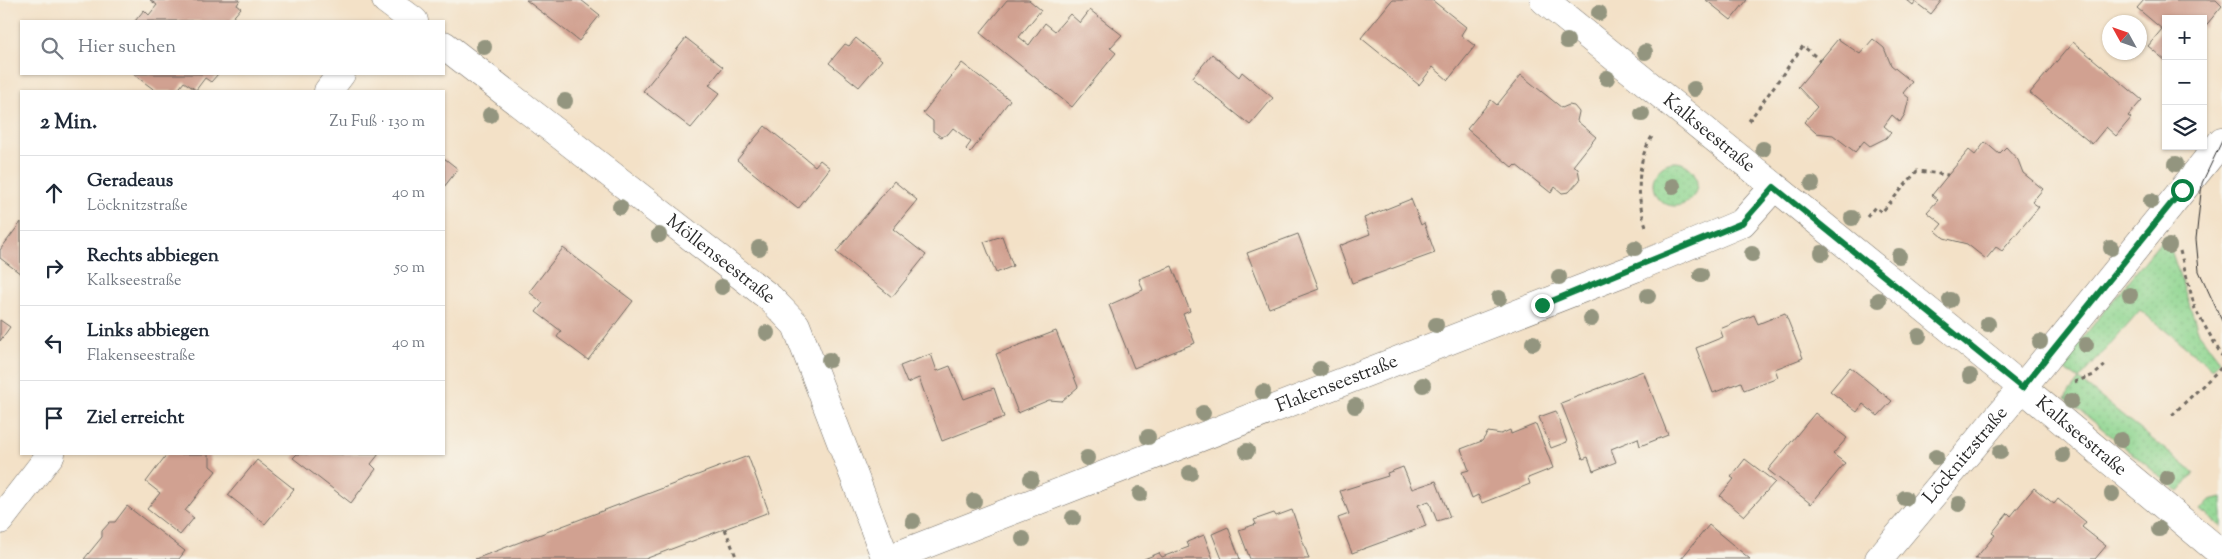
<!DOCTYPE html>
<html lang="de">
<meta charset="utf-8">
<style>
body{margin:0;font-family:"Sorts Mill Goudy",serif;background:#f2f2f3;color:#1f2937}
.controls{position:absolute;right:15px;top:15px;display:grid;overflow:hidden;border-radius:0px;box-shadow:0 1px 4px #0004}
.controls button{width:45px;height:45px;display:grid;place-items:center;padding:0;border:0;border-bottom:1px solid #e0e1e3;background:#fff;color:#1f2937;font:25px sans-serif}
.compass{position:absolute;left:2102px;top:15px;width:45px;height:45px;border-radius:50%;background:#fff;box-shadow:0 1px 4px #0004;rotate:310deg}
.stop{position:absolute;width:15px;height:15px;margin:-11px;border:4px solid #0b8043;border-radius:50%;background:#fff}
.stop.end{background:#0b8043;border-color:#fff;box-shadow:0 1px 5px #0008}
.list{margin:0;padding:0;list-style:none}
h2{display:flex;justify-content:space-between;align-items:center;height:65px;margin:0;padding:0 20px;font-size:21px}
h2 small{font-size:16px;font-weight:400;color:#747a83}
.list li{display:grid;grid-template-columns:32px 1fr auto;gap:15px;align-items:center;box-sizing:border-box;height:75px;padding:0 20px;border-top:1px solid #e0e1e3}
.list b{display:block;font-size:19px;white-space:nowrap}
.list p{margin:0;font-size:16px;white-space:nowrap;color:#747a83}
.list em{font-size:16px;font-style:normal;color:#747a83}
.icon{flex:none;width:28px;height:28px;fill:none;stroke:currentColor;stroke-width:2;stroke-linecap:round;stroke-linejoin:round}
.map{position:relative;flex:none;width:2222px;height:559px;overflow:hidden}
.search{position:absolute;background:#fff;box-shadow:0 1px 4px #0004;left:20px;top:20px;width:425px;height:55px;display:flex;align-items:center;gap:12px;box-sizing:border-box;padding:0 18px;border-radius:0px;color:#747a83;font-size:19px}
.panel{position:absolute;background:#fff;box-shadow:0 1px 4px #0004;left:20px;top:90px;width:425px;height:365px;border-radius:0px}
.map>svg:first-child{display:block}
.grass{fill:url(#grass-dots);stroke:#5d805e}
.building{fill:#d1a191}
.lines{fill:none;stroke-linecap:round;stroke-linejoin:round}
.minor-casing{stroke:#716b62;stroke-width:29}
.path{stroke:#716b62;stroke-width:3;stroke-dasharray:4 4;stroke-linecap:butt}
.minor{stroke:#fff;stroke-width:28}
.tram{stroke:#2b2b2b;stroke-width:1}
.tree{fill:#93957f}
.route{stroke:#0b8043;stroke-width:6}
.labels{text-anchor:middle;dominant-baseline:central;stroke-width:4.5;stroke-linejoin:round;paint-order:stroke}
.street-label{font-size:19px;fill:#2b2b2b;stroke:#f7f3e8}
</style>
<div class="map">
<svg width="2222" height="559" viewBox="0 0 2222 559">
<defs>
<pattern id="grass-dots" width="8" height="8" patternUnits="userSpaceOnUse" patternTransform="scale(1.25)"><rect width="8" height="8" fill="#8fd691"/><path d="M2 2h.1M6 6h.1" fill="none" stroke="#7cb87d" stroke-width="1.8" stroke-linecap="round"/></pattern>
</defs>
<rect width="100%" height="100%" fill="#f7f3e8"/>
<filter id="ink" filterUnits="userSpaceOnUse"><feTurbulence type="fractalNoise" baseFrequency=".02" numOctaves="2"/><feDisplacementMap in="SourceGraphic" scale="10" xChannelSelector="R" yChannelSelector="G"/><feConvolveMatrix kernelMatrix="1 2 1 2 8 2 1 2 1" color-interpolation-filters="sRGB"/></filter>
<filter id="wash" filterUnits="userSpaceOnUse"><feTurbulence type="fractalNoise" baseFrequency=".0096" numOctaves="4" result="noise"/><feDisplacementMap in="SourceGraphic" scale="20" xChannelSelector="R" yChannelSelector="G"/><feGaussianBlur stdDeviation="1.12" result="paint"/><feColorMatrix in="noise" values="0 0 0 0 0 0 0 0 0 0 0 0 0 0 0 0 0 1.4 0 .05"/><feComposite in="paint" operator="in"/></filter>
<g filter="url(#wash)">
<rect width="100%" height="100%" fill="#f3e1c7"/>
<path class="grass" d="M1653 184a22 22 0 1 1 44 0a22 22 0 1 1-44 0Z
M2166,235l33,98 21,27 -7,9 -73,-59 -61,70 115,93 -15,19 -114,-94 14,-18 -19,-14z
M2222,497v30l-21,-17 9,-10z"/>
<g id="blocks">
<path class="building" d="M150,0h90l-3,5 4,3 -11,13h-95l9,-11 5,5 8,-10z
M526,0h55l19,15 -21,26z
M1007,0h22l12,10 -22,27 10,8 16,-22 10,8 15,-17 10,9 10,-13 32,25 -12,13 6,5 -44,54 -92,-74z
M1392,0h40l34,27 -5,8 14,11 -27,34 -15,-13 -14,18 -58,-47z
M1706,0h41l-16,20z
M1907,0h35l-11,14 -16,-12 -2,3z
M2144,0h72l6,6 -19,23v-10h-37v42l-18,-15 14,-17 -25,-21z
M686,38l37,29 -14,18 11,8 -29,35 -48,-37z
M856,38l26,22 -23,27 -30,-24 16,-19 4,2z
M1838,39l22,15 13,-15 11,9 7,17 21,17 -9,11 6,5 -4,16 -5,8 -8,-7 -8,11 7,6 -5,6 -16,8 -6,-5 -9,11 -22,-17 -17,-2 -12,-11 13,-15 -19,-20z
M2073,42l69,58 -14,16 3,2 -15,18 -10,-9 -14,17 -62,-51z
M1212,54l27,23 3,-5 31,26 -23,27 -58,-47z
M962,63l48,37 -40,53 -4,-4 5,-7 -18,-14 -5,6 -7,3 -8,-6v-10l-10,-8z
M133,74h85l-7,8 -6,-4 -9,12 -12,-8 -7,9h-21z
M1521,75l41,33 7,-3 5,1 5,6 -2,9 19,16 -23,29 5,3 2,11 -11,12 -7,1 -7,-6 -4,6 -35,-28 -3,3 -46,-39 24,-29 6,5z
M765,126l50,40 5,-6 10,8 -32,41 -61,-49z
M1985,142l14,12 7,-7 12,13 5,13 20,16 -11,13 7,5 -37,44 -6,-4 -10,12 -19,-15 -23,-6 -8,-7 6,-7 -15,-12 11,-12 -6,-5 16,-20 21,-25 6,5z
M444,158l14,11 -14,18z
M894,181l23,19 -24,29 33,26 -34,42 -56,-45z
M1411,199l10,26 3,-2 11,30 -83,30 -13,-37 31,-12 -6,-16z
M21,222v52l-21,-16v-8z
M1298,234l21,55 -50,19 -22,-55z
M1002,236l11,30 -17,7 -12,-31z
M563,248l70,53 -45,59 -31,-23 4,-6 -25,-19 7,-9 -14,-11z
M1172,266l18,45 -7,3 12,29 -61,25 -25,-63 34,-15 -4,-11z
M1785,313l18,45 -28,11 3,8 -34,13 -3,-8 -28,11 -17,-45 27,-11 -3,-8 34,-14 4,9z
M0,320l10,7 -10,14z
M1056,331l22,56 -16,14 -13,-1 -31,13 -22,-59z
M931,354l6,17 13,-5 14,33 30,-11 10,29 -62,24 -23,-63 -12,5 -7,-17z
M1850,367l42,34 -14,15 -15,-12 -6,8 -27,-21z
M1643,371l25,64 -28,11 -2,-8 -27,11 5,13 -23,9 -5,-14 -5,2 -22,-56z
M1556,411l11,31 -16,6 -12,-31z
M1815,413l32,25 -14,16 12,9 -34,41 -43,-34z
M1536,424l17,44 -25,10 2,6 -48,19 -4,-8 -6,3 -10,-26 7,-2 -8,-21 21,-8 6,-9 13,2 9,-4 1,4z
M167,454h39l4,3v9l6,5 -31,40 9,7 -14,17 -33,-26 13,-16 -14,-11z
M297,454h82l-8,10 5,5 -25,34 -58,-45z
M748,456l21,56 -124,47h-170z
M1745,459l30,23 -31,34 -24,-20 14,-17 -3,-2z
M257,460l37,29 -29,35 -37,-29z
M1403,467l9,22 24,-8 14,36 -13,4 -8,-20 -11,4 8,21 -74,27 -14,-35 11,-4 -9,-23 48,-15 -1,-3z
M2034,488l20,16 4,-5 28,23 -4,5 24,19 -11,13h-120l20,-24 -3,-2 16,-20 3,3z
M127,506l58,45 -6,8h-95l18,-22v-6l8,-9h5z
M1292,510l17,49h-59l-11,-29 17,-6 -2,-4 20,-7 2,3z
M1709,525l41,34h-69z
M1228,527l12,32h-18l-10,-25z
M1204,535l9,24h-69l15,-6 3,4 27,-10 -2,-5z"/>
</g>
</g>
<g filter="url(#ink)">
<use href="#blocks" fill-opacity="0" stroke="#716b62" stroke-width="1"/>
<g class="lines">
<g class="minor-casing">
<g id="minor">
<path d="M386,0l28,21"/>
<path id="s1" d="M1544,0l456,369 222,185"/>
<path id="s2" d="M444,45l326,253 26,27 90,234"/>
<path d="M328,91l13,-17"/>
<path d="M0,520l51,-66"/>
<path id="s3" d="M888,559l747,-291 107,-45 32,-36"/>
<path id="s4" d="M1879,559l143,-171 200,-247"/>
</g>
</g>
<path class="path" d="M1749,121l54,-75 18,15
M1867,217l8,-10 7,5 35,-41 31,4
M1646,226c-10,-27 -10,-69 8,-92
M2180,251l15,58 27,47
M2074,382l20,-7 14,-12
M2172,415l50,-48
M725,529l12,30"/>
<use href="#minor" class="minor"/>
<path class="tram" d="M2222,141l-20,42 -6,56 3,32 23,50"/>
</g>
<g class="tree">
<circle cx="1599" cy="13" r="8"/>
<circle cx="1567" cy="41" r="8"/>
<circle cx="484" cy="47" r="8"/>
<circle cx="1645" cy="52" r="8"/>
<circle cx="1607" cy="78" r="8"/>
<circle cx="1694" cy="89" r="8"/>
<circle cx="565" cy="101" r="8"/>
<circle cx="1642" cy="114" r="8"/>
<circle cx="490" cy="115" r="8"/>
<circle cx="1763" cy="149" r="8"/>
<circle cx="2176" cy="164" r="8"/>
<circle cx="1812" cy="184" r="8"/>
<circle cx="1673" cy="186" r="8"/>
<circle cx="2151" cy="201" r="8"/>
<circle cx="620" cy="207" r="8"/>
<circle cx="1852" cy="218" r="8"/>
<circle cx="659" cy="235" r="8"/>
<circle cx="2169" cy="246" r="8"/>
<circle cx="759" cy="248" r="8"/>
<circle cx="1635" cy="248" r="8"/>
<circle cx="2111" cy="248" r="8"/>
<circle cx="1822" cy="253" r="8"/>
<circle cx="1752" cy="254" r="8"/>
<circle cx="1899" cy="256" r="8"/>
<circle cx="1701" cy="275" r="8"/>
<circle cx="1559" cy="277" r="8"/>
<circle cx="722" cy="287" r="8"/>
<circle cx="2130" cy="295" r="8"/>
<circle cx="1648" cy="296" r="8"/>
<circle cx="1499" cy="298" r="8"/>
<circle cx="1879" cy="300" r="8"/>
<circle cx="1950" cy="300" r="8"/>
<circle cx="1591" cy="319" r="8"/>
<circle cx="1988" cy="324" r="8"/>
<circle cx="1436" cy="325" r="8"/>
<circle cx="767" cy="333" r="8"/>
<circle cx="1919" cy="336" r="8"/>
<circle cx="2040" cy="342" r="8"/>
<circle cx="1533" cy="343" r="8"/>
<circle cx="2086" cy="345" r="8"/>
<circle cx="829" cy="360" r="8"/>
<circle cx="1320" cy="369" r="8"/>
<circle cx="1970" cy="376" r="8"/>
<circle cx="1423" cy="385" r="8"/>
<circle cx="1263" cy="392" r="8"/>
<circle cx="2071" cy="401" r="8"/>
<circle cx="1355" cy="406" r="8"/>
<circle cx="1203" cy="413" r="8"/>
<circle cx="1148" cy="437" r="8"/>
<circle cx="2121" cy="440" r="8"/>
<circle cx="1247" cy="451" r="8"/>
<circle cx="2000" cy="452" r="8"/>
<circle cx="2063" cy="455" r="8"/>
<circle cx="1936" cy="457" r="8"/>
<circle cx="1087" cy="458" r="8"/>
<circle cx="1190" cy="473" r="8"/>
<circle cx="2167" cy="478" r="8"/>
<circle cx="1031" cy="479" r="8"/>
<circle cx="1140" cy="494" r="8"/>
<circle cx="2112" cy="494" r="8"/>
<circle cx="1905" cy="498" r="8"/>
<circle cx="974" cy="501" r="8"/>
<circle cx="1959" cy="504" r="8"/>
<circle cx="1073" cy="518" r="8"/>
<circle cx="913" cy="521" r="8"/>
<circle cx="2159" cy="529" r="8"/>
<circle cx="1023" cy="539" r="8"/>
</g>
</g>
<g class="lines" filter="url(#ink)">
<path class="route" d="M1542,305l200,-82 32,-36 248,201 160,-198"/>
</g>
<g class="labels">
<g class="street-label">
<text stroke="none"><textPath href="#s1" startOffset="212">Kalkseestraße</textPath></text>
<text stroke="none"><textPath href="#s2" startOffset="350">Möllenseestraße</textPath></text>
<text stroke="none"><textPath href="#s3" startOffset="482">Flakenseestraße</textPath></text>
<text stroke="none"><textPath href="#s1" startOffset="692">Kalkseestraße</textPath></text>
<text stroke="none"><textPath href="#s4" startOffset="135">Löcknitzstraße</textPath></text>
</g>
</g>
</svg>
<div class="controls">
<button>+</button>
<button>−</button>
<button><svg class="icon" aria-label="layers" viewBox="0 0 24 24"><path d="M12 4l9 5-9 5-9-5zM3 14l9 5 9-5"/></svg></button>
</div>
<svg class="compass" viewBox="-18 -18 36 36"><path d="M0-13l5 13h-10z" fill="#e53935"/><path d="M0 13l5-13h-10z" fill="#747a83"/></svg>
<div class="stop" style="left:2182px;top:190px"></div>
<div class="stop end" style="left:1542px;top:305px"></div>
<div class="search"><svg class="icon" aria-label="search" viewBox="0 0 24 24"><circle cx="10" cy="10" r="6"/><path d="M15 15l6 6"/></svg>Hier suchen</div>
<section class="panel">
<h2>2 Min.<small>Zu Fuß · 130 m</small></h2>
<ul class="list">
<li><svg class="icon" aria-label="ahead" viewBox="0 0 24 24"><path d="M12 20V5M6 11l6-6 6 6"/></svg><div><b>Geradeaus</b><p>Löcknitzstraße</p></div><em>40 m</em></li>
<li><svg class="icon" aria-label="right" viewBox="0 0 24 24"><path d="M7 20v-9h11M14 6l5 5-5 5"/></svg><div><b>Rechts abbiegen</b><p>Kalkseestraße</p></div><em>50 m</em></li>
<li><svg class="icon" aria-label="left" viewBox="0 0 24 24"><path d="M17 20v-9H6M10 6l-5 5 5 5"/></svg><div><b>Links abbiegen</b><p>Flakenseestraße</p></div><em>40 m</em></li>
<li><svg class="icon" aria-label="arrive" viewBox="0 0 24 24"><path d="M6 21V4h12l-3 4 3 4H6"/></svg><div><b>Ziel erreicht</b></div></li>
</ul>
</section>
</div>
